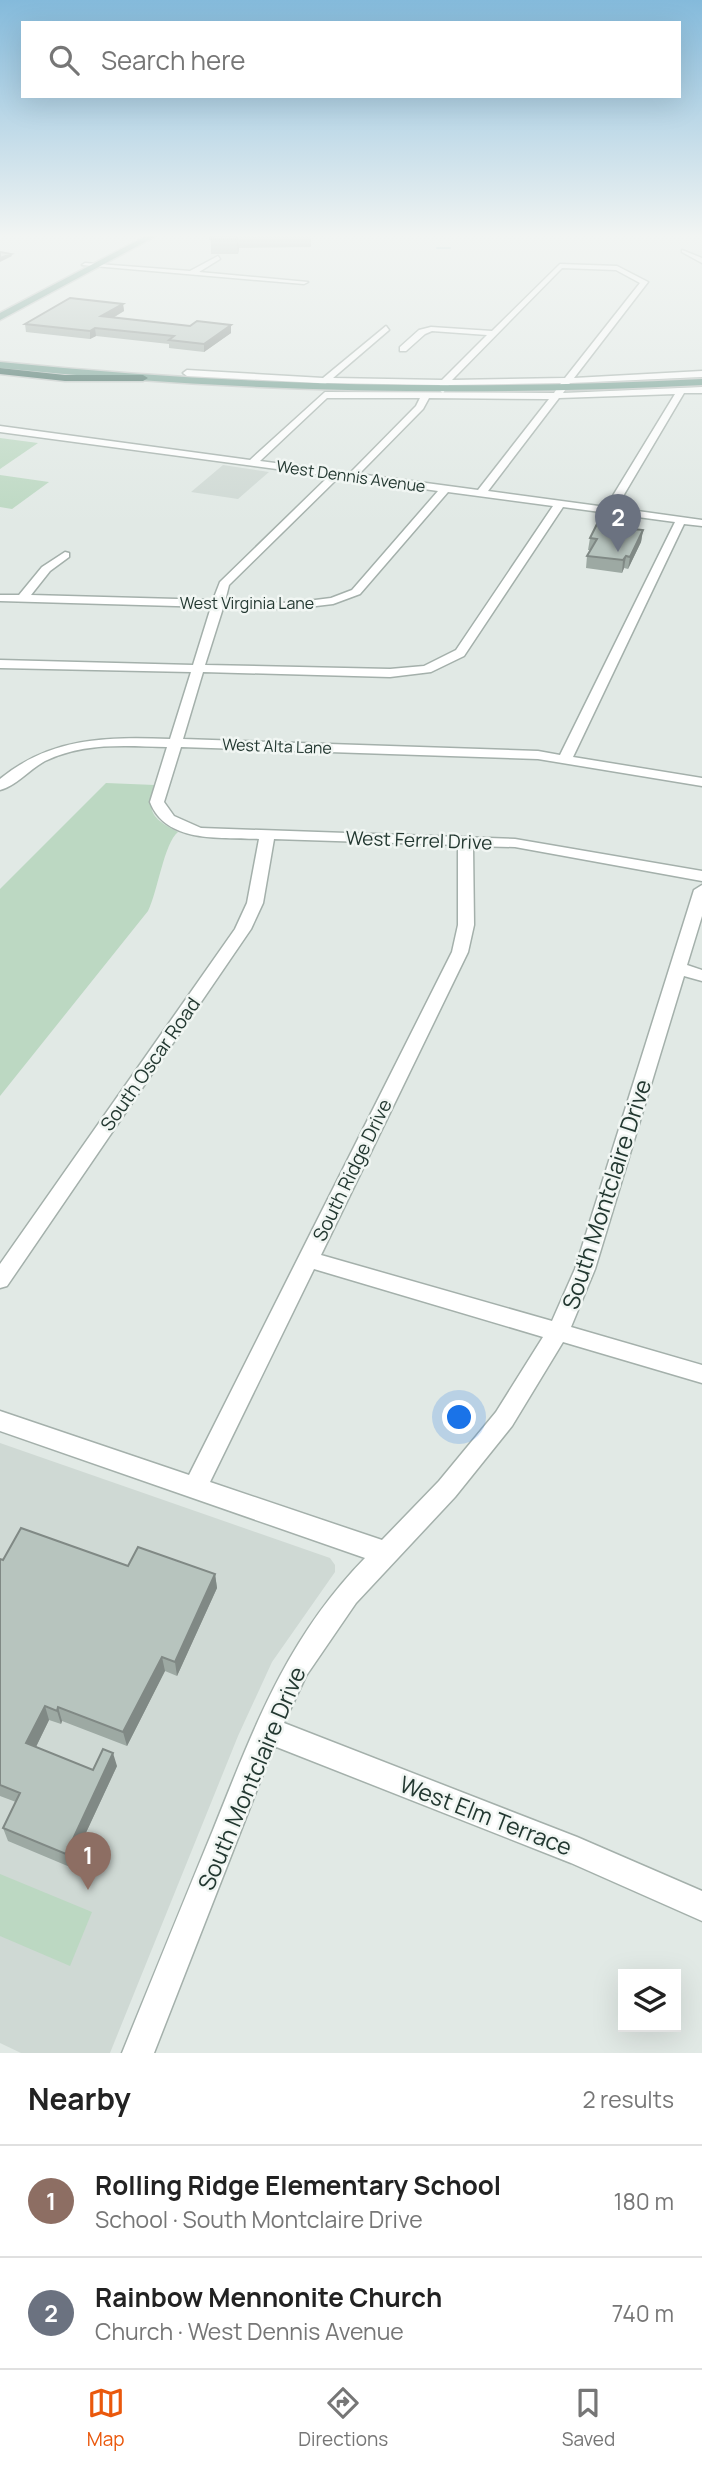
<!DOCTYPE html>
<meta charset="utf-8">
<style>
body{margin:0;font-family:Manrope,sans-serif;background:#f2f2f2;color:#222}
.controls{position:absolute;right:21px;bottom:21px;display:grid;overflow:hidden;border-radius:0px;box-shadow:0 7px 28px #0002}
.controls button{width:63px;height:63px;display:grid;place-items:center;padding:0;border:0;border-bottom:2px solid #e0e0e0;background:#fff;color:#222;font:35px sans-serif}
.you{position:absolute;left:460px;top:1418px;width:24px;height:24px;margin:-18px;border:5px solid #fff;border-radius:50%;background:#1a73e8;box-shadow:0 0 0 10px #1a73e833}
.badge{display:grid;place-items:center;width:46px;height:46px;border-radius:50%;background:#ea580c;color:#fff;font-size:23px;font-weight:700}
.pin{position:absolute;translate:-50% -58px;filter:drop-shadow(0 2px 4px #0008)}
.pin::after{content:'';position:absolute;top:37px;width:24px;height:21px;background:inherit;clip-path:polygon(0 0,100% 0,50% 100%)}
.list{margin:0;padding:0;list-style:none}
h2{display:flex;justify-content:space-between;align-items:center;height:91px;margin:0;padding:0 28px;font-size:30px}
h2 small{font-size:23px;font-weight:400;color:#767676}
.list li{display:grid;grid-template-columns:46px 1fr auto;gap:21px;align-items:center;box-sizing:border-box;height:112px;padding:0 28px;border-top:2px solid #e0e0e0}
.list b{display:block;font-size:26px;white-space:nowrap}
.list p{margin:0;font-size:23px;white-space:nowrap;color:#767676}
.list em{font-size:23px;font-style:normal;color:#767676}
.icon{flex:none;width:38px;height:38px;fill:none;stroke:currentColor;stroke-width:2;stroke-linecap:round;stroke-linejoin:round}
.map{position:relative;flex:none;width:702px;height:2053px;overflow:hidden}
.search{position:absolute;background:#fff;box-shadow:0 7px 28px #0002;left:21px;right:21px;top:21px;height:77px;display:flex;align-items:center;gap:18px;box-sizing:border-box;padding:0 24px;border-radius:0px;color:#767676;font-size:26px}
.sheet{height:315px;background:#fff}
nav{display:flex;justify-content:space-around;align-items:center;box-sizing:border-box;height:98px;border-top:2px solid #e0e0e0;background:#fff;font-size:19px;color:#767676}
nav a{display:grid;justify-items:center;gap:4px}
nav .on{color:#ea580c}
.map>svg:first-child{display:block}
.built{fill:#cfd9d4}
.green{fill:#bcd8c2}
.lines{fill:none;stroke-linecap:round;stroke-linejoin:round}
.stream{stroke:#8fc2c8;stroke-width:2}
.minor-casing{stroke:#a4b0ab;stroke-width:3}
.major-casing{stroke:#bdc3c1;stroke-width:3}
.highway-casing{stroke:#bdc3c1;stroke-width:3}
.minor{fill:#fff;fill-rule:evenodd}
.major{fill:#6b998b;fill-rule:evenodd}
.highway{fill:#336055;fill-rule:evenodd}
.wall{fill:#9da9a3}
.shaded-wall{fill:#808985}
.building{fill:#b7c4be;stroke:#808985;stroke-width:2}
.labels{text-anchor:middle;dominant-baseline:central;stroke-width:5;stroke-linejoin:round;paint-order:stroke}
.far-street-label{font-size:16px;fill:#233831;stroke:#f1f6f3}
.street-label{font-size:19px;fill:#233831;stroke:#f1f6f3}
.near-street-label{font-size:23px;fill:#233831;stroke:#f1f6f3}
</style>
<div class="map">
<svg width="702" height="2053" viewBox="0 0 702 2053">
<rect width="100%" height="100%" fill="#e1e9e5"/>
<path class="built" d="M223,465l46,7 -31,27 -47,-7z
M0,1443l330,115 5,7v7l-63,90 -34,74 -128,317h-89l-21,-10z"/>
<path class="green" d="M0,438l38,5 -38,26z
M0,475l49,7 -37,27 -12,-2z
M106,783l49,2c-9,28 -2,34 23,47 -14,11 -20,59 -30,79l-148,185v-207z
M0,1874l92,38 -22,54 -70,-30z"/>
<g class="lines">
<path class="stream" d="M437,248h13"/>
<g class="minor-casing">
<path id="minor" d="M682,250l20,8v5l-20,-11z
M218,256l2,3 -21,13 109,10 -4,2 -222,-19 3,-2 105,8z
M560,264l57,2 31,16 -74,96 128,-7v6l-132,6 -7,10 139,-6v6h-18l-68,115 86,12v6l-18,-2 -111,233 129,21v8l-164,-27 -357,-12 -17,55 10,14 27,12 314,11 187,32v10l-187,-34 -42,-1 1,79 -6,27 -147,303 231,66 23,-52 119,-379 8,-5v31l-15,49 15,5v11l-18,-5 -89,293 -24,58 131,38v18l-139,-41 -51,84 -57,71 -99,106 -50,73 -22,47 293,114 125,54v30l-131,-58 -297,-117 -120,307h-32c30,-74 60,-148 91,-223 41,-102 73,-191 152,-272l-365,-127v-20l189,64 263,-523 6,-27v-80l-184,-6 -11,64 -12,26 -244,357 -7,2v-24l235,-335 12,-26 12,-64c-37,-2 -93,5 -109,-37l17,-55c-42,-1 -83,-5 -122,14 -15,8 -29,25 -45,29v-11c51,-42 107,-42 170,-40l21,-67 -191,-4v-8l193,5 18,-58 -211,-6v-6h19l23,-28 23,-15 4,1v4l-19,14 -19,24 182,5 7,-18 109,-106 -329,-44v-6l250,34 75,-68 229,1 7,-10 -112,2 -6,8 -4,-3 1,-5 -113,-2 -5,3 -4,-3 -131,-7 -4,-3 4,-3 136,8 63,-52 3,4 -56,48 109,2 45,-45 -55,-4 -7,3 -19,17h-6v-4l19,-17 12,-3 61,4zM562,268l54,2 24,13 -75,95 -113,2zM675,394l-69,113 -118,-16 71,-93zM327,398h93l-4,8 -66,67 -90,-12zM429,398l119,1h1l-71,91 -119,-16 64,-65zM339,477l99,14 -86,99 -21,8 -40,5 -66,-2 4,-16zM448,492l105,14 -97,144 -32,16 -34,3 -185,-4 18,-57 68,1 42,-5 27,-10zM563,507l112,15 -115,233 -22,-4 -355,-12 20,-67 187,5 41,-5 33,-16zM314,1269l229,68 -47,75 -57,69 -57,59 -172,-58z"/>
</g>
<g class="major-casing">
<path id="major" d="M146,236h10l-156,84v-7z
M0,362c234,24 467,29 702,17v6c-235,12 -468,7 -702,-17z"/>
</g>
<g class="highway-casing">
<path id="highway" d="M0,368l65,7h78l5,3 -5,3h-78l-65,-7z"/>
</g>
<use href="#minor" class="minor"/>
<use href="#major" class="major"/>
<use href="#highway" class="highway"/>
</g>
<path class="wall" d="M211,236h100v11l-72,1 -1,6h-27z
M123,304l1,7 -11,7 77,8 41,-1v8l-27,19 -35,-4v-4l-73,-8 -6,3 -64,-7 -1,-8z
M633,529l10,1 -2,12 -13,27 -4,-1 -2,5 -36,-5 1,-12 3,-6h-2l2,-12z
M0,1559l128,7 87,8 2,14 -40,88 -12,-5 -38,75 -65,-25 -1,3 -12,-4 -13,27 57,23 24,-4 -47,101 -62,-26 -5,-13 13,-26 -16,-6z"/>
<path class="shaded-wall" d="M237,236l2,12 -1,6 -1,-15z
M11,254l1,2 -12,6v-4z
M123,304l1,7 -22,13 -1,-8z
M231,325v8l-27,19v-8z
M95,328l1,8 -6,3v-8z
M643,530l-2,12 -13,27 2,-12z
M626,556l-2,12 -2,5 1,-13z
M215,1574l2,14 -40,88 -2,-14z
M162,1657l3,14 -38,75 -4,-14z
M45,1706l4,14 -18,37 -5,-14z
M58,1707l4,14 -1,3 -4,-13z
M113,1753l4,13 -47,101 -4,-13z"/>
<path class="building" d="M211,236h26v3h-27z
M0,252l11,2 -11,4z
M70,298l53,6 -22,12 89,10 7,-5 34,4 -27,19 -35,-4 5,-4 -79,-8 -5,3 -65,-7z
M626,520l7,9 10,1 -13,27 -4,-1 -3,4 -36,-4 10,-17 -7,-1 7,-14z
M21,1528l107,38 10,-19 77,27 -40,88 -13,-5 -39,75 -65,-25 -1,4 -12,-5 -19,37 67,27 10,-21 10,4 -47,101 -63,-26 17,-35 -20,-8v-226l3,1z"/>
<linearGradient id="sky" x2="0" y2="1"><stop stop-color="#84badb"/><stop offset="0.45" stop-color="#f2f5f3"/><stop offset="1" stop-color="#f2f5f3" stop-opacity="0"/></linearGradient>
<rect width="702" height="524" fill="url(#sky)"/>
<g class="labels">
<g class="far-street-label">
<text transform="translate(351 476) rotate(8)">West Dennis Avenue</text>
<text x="247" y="603">West Virginia Lane</text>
<text transform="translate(277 746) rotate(2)">West Alta Lane</text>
</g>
<g class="street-label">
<text transform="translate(419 840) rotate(2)">West Ferrel Drive</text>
<text transform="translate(150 1064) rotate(-55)">South Oscar Road</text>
<text transform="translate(352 1170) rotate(-64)">South Ridge Drive</text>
</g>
<g class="near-street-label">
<text transform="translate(606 1194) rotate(-72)">South Montclaire Drive</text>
<text transform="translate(251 1778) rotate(-67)">South Montclaire Drive</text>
<text transform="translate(486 1815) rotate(21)">West Elm Terrace</text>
</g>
</g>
</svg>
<div class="controls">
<button><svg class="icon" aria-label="layers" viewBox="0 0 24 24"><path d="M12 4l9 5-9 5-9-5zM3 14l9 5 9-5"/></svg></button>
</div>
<div class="you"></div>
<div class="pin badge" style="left:88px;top:1890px;background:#8d6e63">1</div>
<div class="pin badge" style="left:618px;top:552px;background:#6b7280">2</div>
<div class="search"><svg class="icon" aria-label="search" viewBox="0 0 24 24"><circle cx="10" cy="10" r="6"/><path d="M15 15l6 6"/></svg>Search here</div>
</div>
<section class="sheet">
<h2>Nearby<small>2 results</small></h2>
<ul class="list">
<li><span class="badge" style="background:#8d6e63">1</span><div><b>Rolling Ridge Elementary School</b><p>School · South Montclaire Drive</p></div><em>180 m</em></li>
<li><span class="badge" style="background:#6b7280">2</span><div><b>Rainbow Mennonite Church</b><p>Church · West Dennis Avenue</p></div><em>740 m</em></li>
</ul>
</section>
<nav>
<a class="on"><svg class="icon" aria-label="map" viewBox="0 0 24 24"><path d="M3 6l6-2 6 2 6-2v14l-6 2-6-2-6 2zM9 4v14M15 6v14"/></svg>Map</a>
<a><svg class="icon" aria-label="directions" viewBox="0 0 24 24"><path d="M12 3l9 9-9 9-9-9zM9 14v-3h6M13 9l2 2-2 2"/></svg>Directions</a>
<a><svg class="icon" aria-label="saved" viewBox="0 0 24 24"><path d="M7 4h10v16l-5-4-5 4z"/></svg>Saved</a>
</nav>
